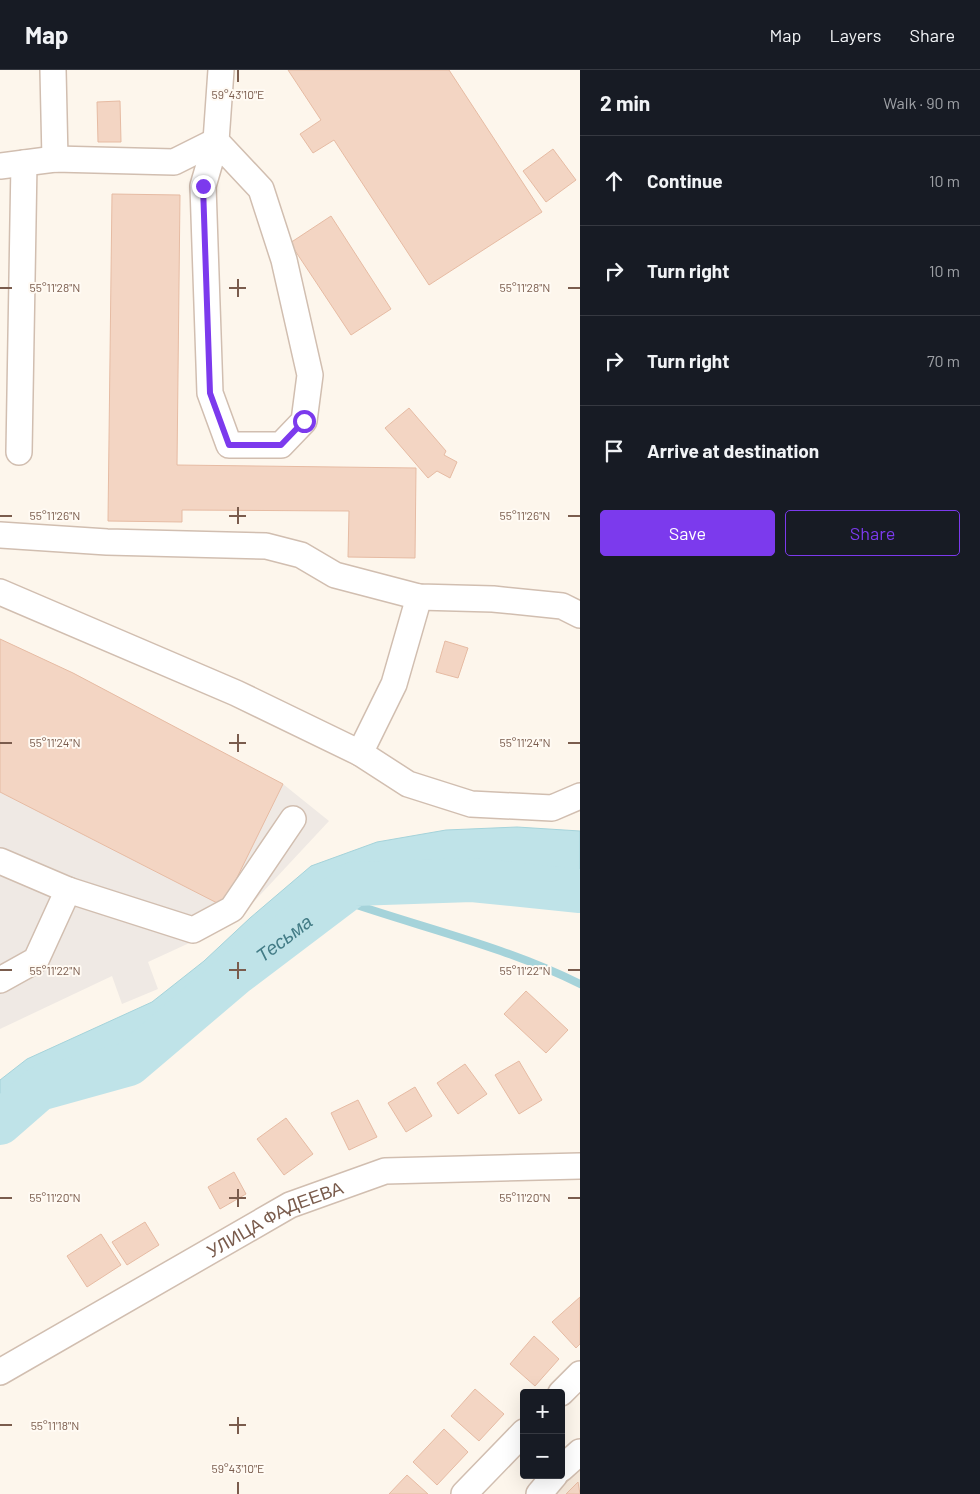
<!DOCTYPE html>
<meta charset="utf-8">
<style>
body{margin:0;font-family:Barlow,sans-serif;background:#20242c;color:#f1f3f6}
.controls{position:absolute;right:15px;bottom:15px;display:grid;overflow:hidden;border-radius:5px;box-shadow:0 5px 20px #0002}
.controls button{width:45px;height:45px;display:grid;place-items:center;padding:0;border:0;border-bottom:1px solid #363941;background:#171b24;color:#f1f3f6;font:25px sans-serif}
.stop{position:absolute;width:15px;height:15px;margin:-11px;border:4px solid #7c3aed;border-radius:50%;background:#fff}
.stop.end{background:#7c3aed;border-color:#fff;box-shadow:0 1px 5px #0008}
.list{margin:0;padding:0;list-style:none}
h2{display:flex;justify-content:space-between;align-items:center;height:65px;margin:0;padding:0 20px;font-size:21px}
h2 small{font-size:16px;font-weight:400;color:#9ea1a6}
.list li{display:grid;grid-template-columns:32px 1fr auto;gap:15px;align-items:center;box-sizing:border-box;height:90px;padding:0 20px;border-top:1px solid #363941}
.list b{display:block;font-size:19px;white-space:nowrap}
.list em{font-size:16px;font-style:normal;color:#9ea1a6}
.actions{display:flex;gap:10px;padding:15px 20px}
.actions a{flex:1;padding:11px 0;border:1px solid #7c3aed;border-radius:5px;text-align:center;font-size:18px;color:#7c3aed}
.actions .main{background:#7c3aed;color:#fff}
.icon{flex:none;width:28px;height:28px;fill:none;stroke:currentColor;stroke-width:2;stroke-linecap:round;stroke-linejoin:round}
.map{position:relative;flex:none;width:580px;height:1424px;overflow:hidden}
header{display:flex;align-items:center;gap:30px;box-sizing:border-box;height:70px;padding:0 25px;background:#171b24;border-bottom:1px solid #363941}
header strong{font-size:24px}
nav{display:flex;gap:28px;margin-inline-start:auto;font-size:18px}
main{display:flex}
aside{flex:1;background:#171b24}
.map>svg:first-child{display:block}
.residential{fill:#f5e8da}
.industrial{fill:#efe9e4}
.water{fill:#bfe3e8;stroke:#a5d3da}
.lines{fill:none;stroke-linecap:round;stroke-linejoin:round}
.stream{stroke:#a5d3da;stroke-width:8}
.river{stroke:#bfe3e8;stroke-width:44}
.building{fill:#f3d5c3;stroke:#e6bba3}
.minor-casing{stroke:#d1beb0;stroke-width:28}
.minor{stroke:#fff;stroke-width:25}
.route{stroke:#7c3aed;stroke-width:6}
.ticks{fill:none;stroke:#7a5c4d;stroke-width:2}
.labels{text-anchor:middle;dominant-baseline:central;stroke-width:4;stroke-linejoin:round;paint-order:stroke}
.street-label{font-size:18px;fill:#7a5c4d;stroke:#fffaf3}
.water-label{font-size:19px;font-style:italic;fill:#437c86;stroke:#fffaf3}
.ticks-label{font-size:12px;text-anchor:middle;fill:#7a5c4d;stroke:#fffaf3;stroke-width:4;stroke-linejoin:round;paint-order:stroke}
</style>
<header>
<strong>Map</strong>
<nav><a>Map</a><a>Layers</a><a>Share</a></nav>
</header>
<main>
<div class="map">
<svg width="580" height="1424" viewBox="0 0 580 1424">
<rect width="100%" height="100%" fill="#fdf6ec"/>
<path class="residential" d="M580,1394v30h-26z"/>
<path class="industrial" d="M0,569l73,34 210,111 46,37 -94,101 -87,40 10,27 -36,15 -10,-28 -112,53z"/>
<path class="water" d="M517,757l63,4v47l-110,-12 -71,12 -93,30 -44,39 -38,43 -44,31 -44,24 -62,23 -74,45v-33l27,-21 125,-57 52,-41 46,-43 61,-52 66,-24 69,-12z"/>
<g class="lines">
<path class="stream" d="M336,828c82,29 166,47 244,86"/>
<path class="river" id="s1" d="M0,1053l39,-34 90,-25 106,-90 119,-90 118,-4 108,11"/>
</g>
<path class="building" d="M288,0h161l93,142 -113,73 -95,-145 -21,13 -13,-19 21,-14z
M120,31l1,41h-23l-1,-40z
M553,79l23,31 -30,22 -23,-31z
M112,124l68,1 -3,270 239,3 -1,90 -67,-1 1,-46 -167,-1v12l-74,-1z
M331,146l60,93 -40,26 -61,-92z
M409,338l37,43 -2,4 13,7 -7,16 -13,-7 -9,7 -43,-50z
M0,569l73,34 210,111 -60,122 -223,-114z
M445,571l23,7 -10,30 -22,-6z
M526,921l42,39 -22,23 -42,-39z
M519,991l23,39 -23,14 -24,-39z
M465,994l22,30 -29,20 -21,-31z
M415,1017l17,29 -26,16 -18,-29z
M358,1030l19,37 -28,13 -18,-37z
M286,1048l27,36 -29,21 -27,-36z
M234,1102l12,22 -26,15 -12,-22z
M145,1152l14,23 -32,20 -15,-23z
M101,1164l20,31 -34,22 -20,-31z
M580,1227v47l-4,4 -24,-26z
M534,1266l25,23 -24,27 -25,-22z
M475,1319l29,25 -25,27 -28,-25z
M444,1359l24,23 -31,33 -24,-23z
M407,1405l21,19h-39z
M578,1412l2,12h-14z"/>
<g class="lines">
<g class="minor-casing">
<g id="minor">
<path d="M53,0l2,89"/>
<path d="M216,71l45,48 23,71 26,115 -6,46 -23,24h-52l-19,-52 -7,-207 13,-45 5,-71"/>
<path d="M0,96l55,-7 119,3 42,-21"/>
<path d="M19,382l5,-289"/>
<path d="M0,465l107,7 159,4 35,9 34,20 84,22 74,2 69,7 18,9"/>
<path d="M0,522l236,101 124,60 48,31 63,20 81,4 28,-12"/>
<path d="M360,683l34,-69 25,-87"/>
<path d="M0,791l68,29"/>
<path d="M0,910l36,-20 32,-70 125,40 39,-21 61,-90"/>
<path id="s2" d="M0,1302l290,-167 95,-34 195,-5"/>
<path d="M561,1323l19,-19"/>
<path d="M561,1399l19,-17"/>
<path d="M464,1424l60,-62"/>
<path d="M539,1424l16,-19"/>
</g>
</g>
<use href="#minor" class="minor"/>
</g>
<g class="lines">
<path class="route" d="M203,116l7,207 19,52h52l23,-24"/>
</g>
<path class="ticks" d="M238,0v12M238,209v18M0,218h12M229,218h17M568,218h12M238,437v17M0,446h12M229,446h17M568,446h12M238,664v18M0,673h12M229,673h17M568,673h12M238,892v17M0,900h12M229,900h17M568,900h12M238,1119v18M0,1128h12M229,1128h17M568,1128h12M238,1347v17M0,1355h12M229,1355h17M238,1412v12"/>
<g class="labels">
<g class="street-label">
<text stroke="none"><textPath href="#s2" startOffset="315">УЛИЦА ФАДЕЕВА</textPath></text>
</g>
<g class="water-label">
<text stroke="none"><textPath href="#s1" startOffset="345">Тесьма</textPath></text>
</g>
</g>
<g class="ticks-label">
<text x="238" y="29">59°43'10"E</text>
<text x="55" y="222">55°11'28"N</text>
<text x="525" y="222">55°11'28"N</text>
<text x="55" y="450">55°11'26"N</text>
<text x="525" y="450">55°11'26"N</text>
<text x="55" y="677">55°11'24"N</text>
<text x="525" y="677">55°11'24"N</text>
<text x="55" y="905">55°11'22"N</text>
<text x="525" y="905">55°11'22"N</text>
<text x="55" y="1132">55°11'20"N</text>
<text x="525" y="1132">55°11'20"N</text>
<text x="55" y="1360">55°11'18"N</text>
<text x="238" y="1403">59°43'10"E</text>
</g>
</svg>
<div class="controls">
<button>+</button>
<button>−</button>
</div>
<div class="stop" style="left:304px;top:351px"></div>
<div class="stop end" style="left:203px;top:116px"></div>
</div>
<aside>
<h2>2 min<small>Walk · 90 m</small></h2>
<ul class="list">
<li><svg class="icon" aria-label="ahead" viewBox="0 0 24 24"><path d="M12 20V5M6 11l6-6 6 6"/></svg><div><b>Continue</b></div><em>10 m</em></li>
<li><svg class="icon" aria-label="right" viewBox="0 0 24 24"><path d="M7 20v-9h11M14 6l5 5-5 5"/></svg><div><b>Turn right</b></div><em>10 m</em></li>
<li><svg class="icon" aria-label="right" viewBox="0 0 24 24"><path d="M7 20v-9h11M14 6l5 5-5 5"/></svg><div><b>Turn right</b></div><em>70 m</em></li>
<li><svg class="icon" aria-label="arrive" viewBox="0 0 24 24"><path d="M6 21V4h12l-3 4 3 4H6"/></svg><div><b>Arrive at destination</b></div></li>
</ul>
<div class="actions"><a class="main">Save</a><a>Share</a></div>
</aside>
</main>
